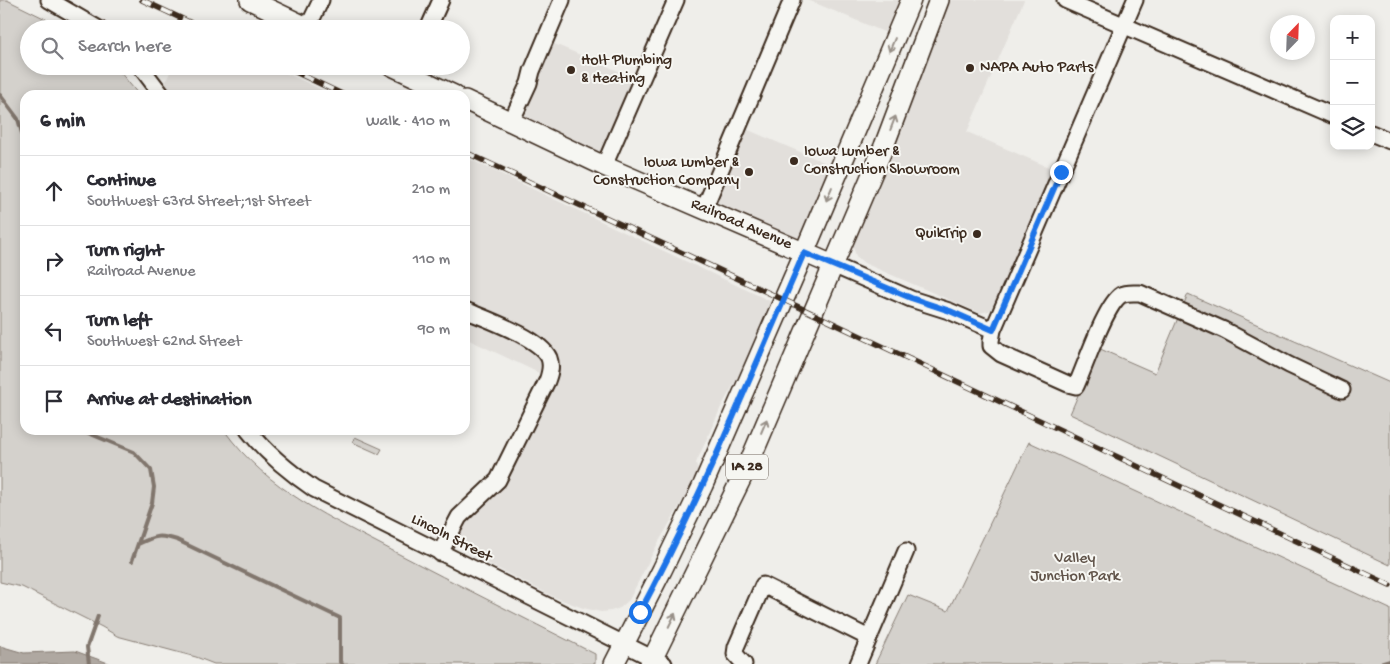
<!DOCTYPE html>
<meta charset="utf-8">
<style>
body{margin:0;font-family:"Gochi Hand",sans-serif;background:#f7f7f7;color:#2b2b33}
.controls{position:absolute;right:15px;top:15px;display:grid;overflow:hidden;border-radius:10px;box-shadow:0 2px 12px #0003}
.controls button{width:45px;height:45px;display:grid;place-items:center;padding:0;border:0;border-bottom:1px solid #e1e1e2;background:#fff;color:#2b2b33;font:25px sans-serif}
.compass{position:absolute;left:1270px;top:15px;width:45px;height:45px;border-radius:50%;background:#fff;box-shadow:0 2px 12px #0003;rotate:23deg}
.stop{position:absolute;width:15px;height:15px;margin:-11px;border:4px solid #1a73e8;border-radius:50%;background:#fff}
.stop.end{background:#1a73e8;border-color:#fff;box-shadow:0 1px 5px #0008}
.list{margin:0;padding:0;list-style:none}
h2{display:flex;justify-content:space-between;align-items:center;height:65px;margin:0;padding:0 20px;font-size:21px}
h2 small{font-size:16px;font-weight:400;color:#7c7c81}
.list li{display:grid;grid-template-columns:32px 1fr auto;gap:15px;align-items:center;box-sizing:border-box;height:70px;padding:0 20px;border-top:1px solid #e1e1e2}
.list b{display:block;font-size:19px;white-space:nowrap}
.list p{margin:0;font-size:16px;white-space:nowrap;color:#7c7c81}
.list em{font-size:16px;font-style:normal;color:#7c7c81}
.icon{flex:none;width:28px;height:28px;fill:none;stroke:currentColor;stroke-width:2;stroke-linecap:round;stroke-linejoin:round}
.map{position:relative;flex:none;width:1390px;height:664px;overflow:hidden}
.search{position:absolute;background:#fff;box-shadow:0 2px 12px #0003;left:20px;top:20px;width:450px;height:55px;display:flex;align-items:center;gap:12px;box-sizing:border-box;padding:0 18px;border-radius:28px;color:#7c7c81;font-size:19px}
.panel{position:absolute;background:#fff;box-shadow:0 2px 12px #0003;left:20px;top:90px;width:450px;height:345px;border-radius:15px}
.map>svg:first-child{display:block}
.built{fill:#e2dfdb}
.green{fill:#d4d1cc;stroke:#887e75}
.water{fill:#afa8a1;stroke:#81766d}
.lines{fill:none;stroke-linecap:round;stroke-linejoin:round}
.stream{stroke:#81766d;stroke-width:4}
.minor-casing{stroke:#3b2a1e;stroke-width:19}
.major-casing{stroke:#3b2a1e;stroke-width:22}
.minor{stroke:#f6f6f2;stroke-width:15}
.major{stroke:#f6f6f2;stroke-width:19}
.rail-casing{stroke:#3b2a1e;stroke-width:5.5}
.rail{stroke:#f6f6f2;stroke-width:4;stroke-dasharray:11;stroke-linecap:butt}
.oneway{stroke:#989088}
.route{stroke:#1a73e8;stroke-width:6}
.poi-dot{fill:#3b2a1e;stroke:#f6f6f2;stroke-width:2}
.labels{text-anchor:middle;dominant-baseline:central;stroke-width:4;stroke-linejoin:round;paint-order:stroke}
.shield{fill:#f6f6f2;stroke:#73675e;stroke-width:1}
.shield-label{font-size:15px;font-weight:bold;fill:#3b2a1e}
.poi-label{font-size:16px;fill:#3b2a1e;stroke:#f6f6f2;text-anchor:start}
.street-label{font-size:16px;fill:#3b2a1e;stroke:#f6f6f2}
.park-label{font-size:16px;fill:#61544a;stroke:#f6f6f2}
</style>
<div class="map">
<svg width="1390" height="664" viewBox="0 0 1390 664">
<rect width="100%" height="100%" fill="#efeeea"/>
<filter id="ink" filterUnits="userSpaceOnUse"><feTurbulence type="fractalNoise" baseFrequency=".02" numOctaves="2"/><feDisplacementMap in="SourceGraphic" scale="10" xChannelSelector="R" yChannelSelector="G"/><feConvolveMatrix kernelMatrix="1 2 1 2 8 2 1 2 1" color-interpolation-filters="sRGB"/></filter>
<g filter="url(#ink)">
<path class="built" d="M808,0h103l-15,37z
M948,0h76l-57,132 86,37 -59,136 -5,6 -9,2 -116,-50 -8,-7 -3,-9 2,-9z
M545,40l97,41 -38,85 -93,-44z
M173,66h98l62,29h-161l-7,-12z
M739,126l101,43 -36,84 -100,-44z
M465,157l309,146 -19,44 -34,60 -25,56 2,8 -2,7 -38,65 -29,57 -9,8 -9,3 -10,1 -18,-4 -29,-11 -85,-43 -6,-9 -2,-10 3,-12 27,-25 15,-17 50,-100 -91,-43z"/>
<path class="green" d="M0,0h7l59,29h-37v37h86l24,29h-114v335h199c44,61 107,88 171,122 63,33 127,65 190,97l10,5v10h-381l-18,-7 -79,-21 -15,-9 -80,-40 -22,-5z
M1188,294l202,89v182l-320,-151 28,-66 57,25z
M355,437l27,12 -3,5 -27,-12z
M1029,442l361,167v55h-515l33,-69 40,16z"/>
<path class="water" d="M0,646l24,7 51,-2 36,13h-111z"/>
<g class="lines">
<path class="stream" d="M0,95l18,24 7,25
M81,430l53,22 17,18 3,17 -2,16 -20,58
M138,544c17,-8 20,-10 39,-4l163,78v44l2,2
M89,664l-2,-17 11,-31
M1380,664l10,-3"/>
<g class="minor-casing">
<path id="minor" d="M49,0l50,29
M1065,0l269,116
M1135,0l-142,330 -2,11v5l10,8 67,30 8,2c9,-19 29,-81 45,-91 6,-3 12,-2 19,-2l84,37 65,35 53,25
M308,27l13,-27
M428,29l13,-29
M140,66l22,29
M511,122l18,-39 3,-12 30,-71
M1371,133l19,8
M604,166l72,-166
M704,209l88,-209
M833,265l78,34 38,12 44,19
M248,430c19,24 41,42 66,59l350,175
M440,553l19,-36 39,-37 49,-99c3,-8 5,-15 2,-23 -9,-20 -63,-39 -84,-48
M744,664l-9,-10 1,-7 27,-62 106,53
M858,664l48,-113"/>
</g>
<g class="major-casing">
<path id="major" d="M250,0l61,29
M392,66l62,29
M465,100l139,66 229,99
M614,664l48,-94 41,-85 101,-232 107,-253
M650,664l99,-201 135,-317 55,-146"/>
</g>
<use href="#minor" class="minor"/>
<use href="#major" class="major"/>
<g class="rail-casing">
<path id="rail" d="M142,0l62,29
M283,66l61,29
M465,152l319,148 606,285"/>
</g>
<use href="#rail" class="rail"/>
</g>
<defs><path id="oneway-shaft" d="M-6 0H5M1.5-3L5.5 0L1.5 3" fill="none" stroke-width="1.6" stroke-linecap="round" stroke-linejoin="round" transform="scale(1.25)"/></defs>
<g class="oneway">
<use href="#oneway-shaft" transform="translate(892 45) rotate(113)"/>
<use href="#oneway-shaft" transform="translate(893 123) rotate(-69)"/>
<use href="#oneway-shaft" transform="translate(829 194) rotate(113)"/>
<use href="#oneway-shaft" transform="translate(764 426) rotate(-67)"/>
<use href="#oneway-shaft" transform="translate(672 620) rotate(-64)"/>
</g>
</g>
<g class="lines" filter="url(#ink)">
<path class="route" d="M640,612c62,-116 112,-239 164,-359l107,45 39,13 43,19 68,-158"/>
</g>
<g class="poi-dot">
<circle cx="970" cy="68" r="5"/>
<circle cx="571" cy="70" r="5"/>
<circle cx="794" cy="161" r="5"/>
<circle cx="749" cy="172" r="5"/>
<circle cx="977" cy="234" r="5"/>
</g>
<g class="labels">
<rect class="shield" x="726" y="454.5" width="42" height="25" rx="4"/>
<g class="shield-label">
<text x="747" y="467">IA 28</text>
</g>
<g class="poi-label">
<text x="581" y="61">Holt Plumbing<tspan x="581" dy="18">&amp; Heating</tspan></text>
<text x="980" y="68">NAPA Auto Parts</text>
<text x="804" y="152">Iowa Lumber &amp;<tspan x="804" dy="18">Construction Showroom</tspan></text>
<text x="739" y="163" text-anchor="end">Iowa Lumber &amp;<tspan x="739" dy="18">Construction Company</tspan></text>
<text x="967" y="234" text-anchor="end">QuikTrip</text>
</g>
<g class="street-label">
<text transform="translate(741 225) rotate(23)">Railroad Avenue</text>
<text transform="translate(451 539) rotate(27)">Lincoln Street</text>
</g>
<g class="park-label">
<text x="1075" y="559">Valley<tspan x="1075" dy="18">Junction Park</tspan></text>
</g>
</g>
</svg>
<div class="controls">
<button>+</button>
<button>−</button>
<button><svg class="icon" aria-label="layers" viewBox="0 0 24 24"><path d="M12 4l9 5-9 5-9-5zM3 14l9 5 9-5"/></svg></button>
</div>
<svg class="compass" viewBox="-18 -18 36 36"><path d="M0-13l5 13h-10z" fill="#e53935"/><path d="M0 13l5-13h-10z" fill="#7c7c81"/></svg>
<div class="stop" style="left:640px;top:612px"></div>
<div class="stop end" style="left:1061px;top:172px"></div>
<div class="search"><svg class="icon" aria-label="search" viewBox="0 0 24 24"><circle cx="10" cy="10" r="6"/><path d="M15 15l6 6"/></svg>Search here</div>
<section class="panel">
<h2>6 min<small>Walk · 410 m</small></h2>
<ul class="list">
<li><svg class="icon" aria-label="ahead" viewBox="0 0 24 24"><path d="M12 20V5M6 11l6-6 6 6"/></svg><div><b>Continue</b><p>Southwest 63rd Street;1st Street</p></div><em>210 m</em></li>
<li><svg class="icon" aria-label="right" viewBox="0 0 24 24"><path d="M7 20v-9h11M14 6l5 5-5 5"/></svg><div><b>Turn right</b><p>Railroad Avenue</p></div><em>110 m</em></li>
<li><svg class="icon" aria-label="left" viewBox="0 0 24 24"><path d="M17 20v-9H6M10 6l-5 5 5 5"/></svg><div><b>Turn left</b><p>Southwest 62nd Street</p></div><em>90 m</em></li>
<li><svg class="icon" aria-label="arrive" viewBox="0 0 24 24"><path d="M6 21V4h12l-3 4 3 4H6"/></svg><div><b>Arrive at destination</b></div></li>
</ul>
</section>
</div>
